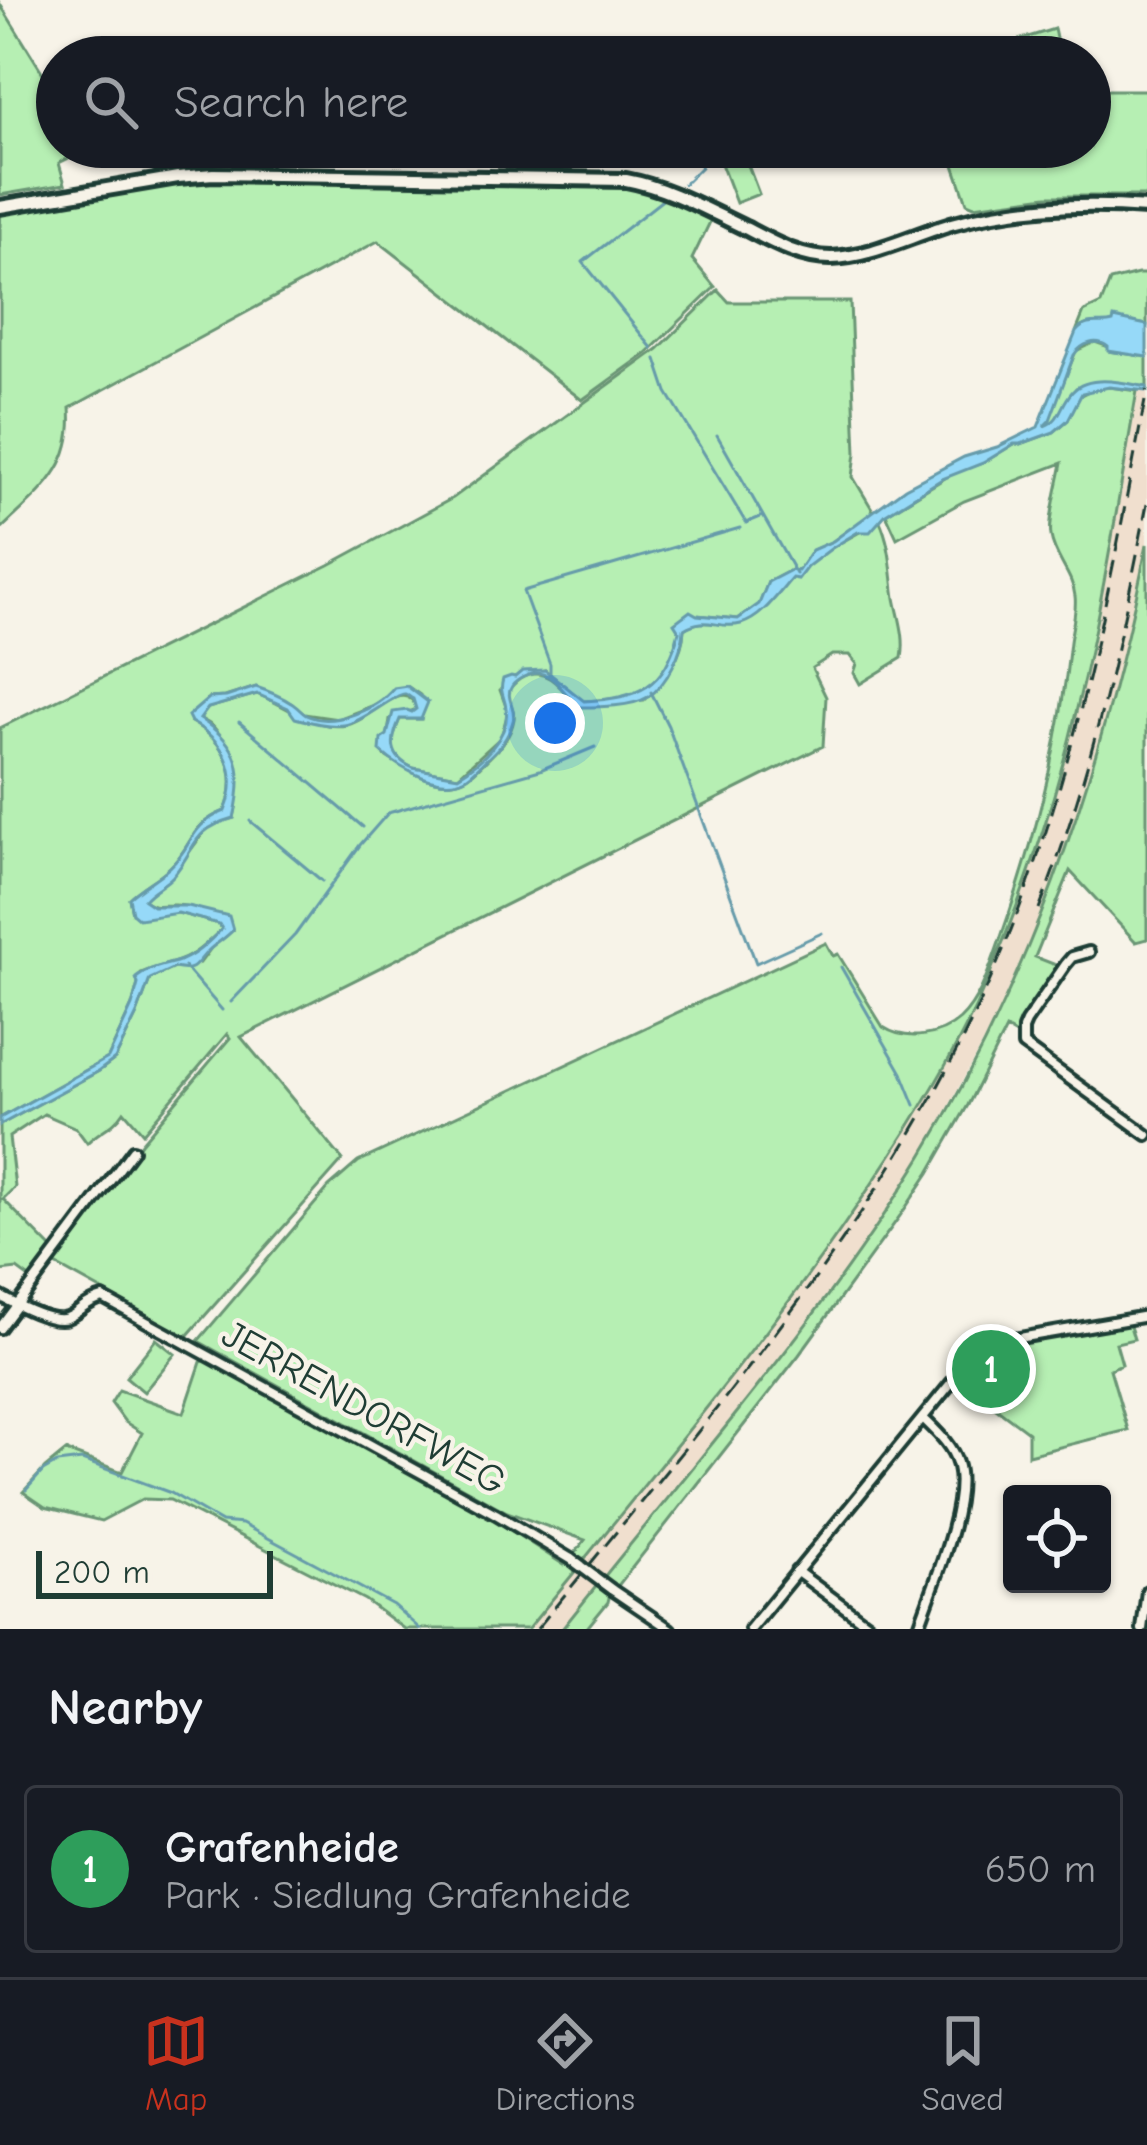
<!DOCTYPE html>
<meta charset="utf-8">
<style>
body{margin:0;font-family:"Comic Neue",sans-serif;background:#242831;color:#f1f3f6}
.controls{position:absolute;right:36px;bottom:36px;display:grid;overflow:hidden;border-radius:12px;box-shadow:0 3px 9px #0004}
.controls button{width:108px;height:108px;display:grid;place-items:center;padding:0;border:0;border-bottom:3px solid #363941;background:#171b24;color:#f1f3f6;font:60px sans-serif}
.scale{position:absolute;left:36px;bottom:30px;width:237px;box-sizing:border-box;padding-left:12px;border:6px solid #1f3d34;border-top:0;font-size:33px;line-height:42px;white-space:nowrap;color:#1f3d34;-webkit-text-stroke:9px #f7f3e8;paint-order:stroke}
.you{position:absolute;left:555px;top:723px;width:42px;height:42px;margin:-30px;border:9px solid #fff;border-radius:50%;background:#1a73e8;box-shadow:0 0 0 18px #1a73e833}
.badge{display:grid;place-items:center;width:78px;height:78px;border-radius:50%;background:#c8321e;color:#fff;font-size:39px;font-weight:700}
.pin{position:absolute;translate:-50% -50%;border:6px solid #fff;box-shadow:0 3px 12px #0006}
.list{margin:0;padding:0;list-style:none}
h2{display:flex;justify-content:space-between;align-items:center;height:156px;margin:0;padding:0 48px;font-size:51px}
h2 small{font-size:39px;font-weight:400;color:#9ea1a6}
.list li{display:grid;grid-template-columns:78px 1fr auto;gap:36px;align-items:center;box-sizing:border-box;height:168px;margin:0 24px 24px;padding:0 24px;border:3px solid #363941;border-radius:12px}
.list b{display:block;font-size:45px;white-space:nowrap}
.list p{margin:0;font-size:39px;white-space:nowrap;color:#9ea1a6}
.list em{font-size:39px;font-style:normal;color:#9ea1a6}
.icon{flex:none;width:66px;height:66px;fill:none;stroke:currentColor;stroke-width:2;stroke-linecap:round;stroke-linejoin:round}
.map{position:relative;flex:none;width:1147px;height:1629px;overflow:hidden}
.search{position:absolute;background:#171b24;box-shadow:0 3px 9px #0004;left:36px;right:36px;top:36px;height:132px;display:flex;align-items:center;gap:30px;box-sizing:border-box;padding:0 42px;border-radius:66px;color:#9ea1a6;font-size:45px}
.sheet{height:348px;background:#171b24}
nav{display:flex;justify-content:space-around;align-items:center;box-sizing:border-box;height:168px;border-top:3px solid #363941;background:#171b24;font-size:33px;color:#9ea1a6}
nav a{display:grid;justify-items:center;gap:6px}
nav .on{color:#c8321e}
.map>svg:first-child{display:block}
.built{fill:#f0dfce}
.green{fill:#b6efb3;stroke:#6a9674;stroke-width:3}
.water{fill:#96d9f8;stroke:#669baa;stroke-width:3}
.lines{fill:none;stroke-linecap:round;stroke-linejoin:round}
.stream{stroke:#669baa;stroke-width:3}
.minor-casing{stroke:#1f3d34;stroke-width:16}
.secondary-casing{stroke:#1f3d34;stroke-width:20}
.minor{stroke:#f7f3e8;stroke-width:8}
.secondary{stroke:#f7f3e8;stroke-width:10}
.rail{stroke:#1f3d34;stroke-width:3;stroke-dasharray:18 9;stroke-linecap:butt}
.minor-bridge-casing{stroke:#1f3d34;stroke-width:16;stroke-linecap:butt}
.minor-bridge{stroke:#f7f3e8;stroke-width:8}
.labels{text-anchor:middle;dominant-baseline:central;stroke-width:9;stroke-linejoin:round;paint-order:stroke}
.street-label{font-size:39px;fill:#1f3d34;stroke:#f7f3e8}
</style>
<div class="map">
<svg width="1147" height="1629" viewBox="0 0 1147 1629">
<rect width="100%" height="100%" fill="#f7f3e8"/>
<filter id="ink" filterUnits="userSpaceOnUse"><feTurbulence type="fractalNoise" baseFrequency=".00833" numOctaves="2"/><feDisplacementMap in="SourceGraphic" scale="24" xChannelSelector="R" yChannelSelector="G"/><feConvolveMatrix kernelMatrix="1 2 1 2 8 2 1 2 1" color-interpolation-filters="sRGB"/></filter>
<g filter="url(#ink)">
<path class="built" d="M1147,339v205l-17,85 -20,82 -41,126 -31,84 -44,100 -71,134 -53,81 -81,111 -227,282h-34l159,-197 155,-203 46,-69 86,-150 42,-100 19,-56 44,-152z"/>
<path class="green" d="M0,4l57,92v51l32,1 -30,15 6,21 -65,11z
M1054,29l6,28h-95l12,-4z
M1090,90h57v106h-100l-73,10 -7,-3 -19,-56h142z
M743,152l16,42 -23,9 -16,-42z
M217,181l412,4 18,4 64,31 -19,39 23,28 -68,66 -65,47 -204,-159 -308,167c5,61 -30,83 -70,122v-316l188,-32z
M1138,274h9v51l-32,-6 -2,4c-14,4 -25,-5 -37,9l8,-20 17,-8 9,-23z
M718,290l11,12h121l6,151 -3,24 21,35 -41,29 -20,9 -15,21 -7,-1 -23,12 -9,23 -21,14 -42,-4c-22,20 -12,18 -23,41 -20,40 -49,43 -90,45l-38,-31 -30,7 -15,13 8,22 -7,25 -43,39 -45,-8c-27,-12 -23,-26 -13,-49h21l-1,-24 -13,-9 -35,20 -34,13 -34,-5 -13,-11 -35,-16 -31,10 -17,1 -17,24c34,19 50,51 34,89 -38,15 -30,33 -55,56 -13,12 -28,19 -41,31l3,15h46l41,11 3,5c-12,11 -25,25 -41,31 -13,5 -27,7 -40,13l-9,33 -24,52 -108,60v-390l329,-163 124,-67 205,-149z
M1095,342l14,5v4l38,6v30c-25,-5 -47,-7 -71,1l-19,31 -12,9 31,-77z
M1109,387l28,4c-18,104 -34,211 -59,313 -24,104 -59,205 -102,302 -28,60 -64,118 -101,173 -88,134 -192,258 -293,383l-9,-6 12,-16 -78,-28 -309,-171 131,-154 29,-25 468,-219 7,13 5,-2 45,73c23,15 57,10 77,-8 21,-20 31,-55 41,-82 34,-96 59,-194 69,-295 2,-15 7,-32 5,-46 -2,-21 -21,-39 -24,-60 -3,-15 8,-56 11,-73l-98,38 -67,37 -11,-24 69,-42 28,-9 31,-19h7l33,-12 14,-12 11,-24 14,-7z
M879,519c12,26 12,51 16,79 4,21 11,39 7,60l-42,26 -6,-11 3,-9 -7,-9h-18l-20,13 14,29 -3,49 -582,291 102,123 -157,177 -132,-73 87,-121 89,-105 -3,-4 -84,99 -19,-22c-10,16 -24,19 -37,32l-11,-15 -32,-14 -35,23 6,50 -12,12 52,53 -23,28 -15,-11 -17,2v-146l99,-54 16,-12 22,-45 13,-35 24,-11 26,-5 11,-15 22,-18c-17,-15 -37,-26 -62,-25 -13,0 -16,3 -27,-5v-3l29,-23 37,-50 24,-6c7,-28 2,-67 -18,-88 -4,-6 -11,-8 -17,-12l9,-10 49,-14c30,11 56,37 90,31 23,-4 58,-51 70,-16l-27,10 -5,37c23,14 57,38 84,20 8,-5 14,-13 21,-19 12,-12 21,-21 24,-38 2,-10 -7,-18 -6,-27 1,-4 9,-11 12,-13 23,-15 40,6 52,23l72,-2c20,-22 39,-41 40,-71 23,-15 41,3 63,-8 21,-10 30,-30 47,-45 13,-12 30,-24 46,-33 13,-8 27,-13 39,-24z
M1147,544v395l-11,3 -66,-71 -35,86 26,10 -38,52 -5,17 -12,-7 -38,76 -39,68 -29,43 -101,139 -182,232 -13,-10c110,-137 226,-271 318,-421 114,-187 183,-399 225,-612z
M1129,1323l5,16 -18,4 6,21 -12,5 18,61 -100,25v-23l-68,-51 33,-33z
M156,1339l19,15 -31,38 -18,-15z
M208,1359l287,161 69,45 4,-3 9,7 -49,60h-124l-39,-29 -195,-100 -27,-1 -42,22 -56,-14 -22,-15 22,-24 21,-17 56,21 20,-39 -17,-11 -14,-19 8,-13 65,23 17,-51z
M598,1584l12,9 -2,9 -22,27h-24z"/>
<path class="water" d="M1114,318l33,7v32l-39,-6v-4c-11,-9 -26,-4 -34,8l-24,65 -6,6c17,-5 16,-21 28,-34 17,-19 54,-9 75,-5v4l-38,-4 -27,6 -14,27 -14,12 -33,12h-7l-31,19 -41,16 -56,35 -16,18h-12l-26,16 -25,19 -9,12 -6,-1c-14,16 -30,40 -51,46 -22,6 -35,-9 -57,5 -1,21 -17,56 -36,68 -16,10 -49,10 -68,10 -15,-9 -23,-34 -44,-34 -8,1 -19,6 -24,13 -8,11 5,22 1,35 -5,18 -13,26 -26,38 -7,6 -14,15 -21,19 -26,14 -66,-9 -86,-27l1,-12 6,-4 6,-23 14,-2 5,2 4,-3 -3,-10c-3,-1 -5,-4 -8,-5 -9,-1 -43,29 -61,31 -15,2 -34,-3 -49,-7l-7,-10 -31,-14 -49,14 -8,11c41,26 45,52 34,99 -44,13 -35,27 -61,58 -8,9 -21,14 -29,24l9,6h35l41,10 4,14c-8,9 -17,13 -25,21 -14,14 -12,22 -34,17l-24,11 -13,35 -22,45 -16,12 -99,54v-7l108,-60 24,-52 6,-22 -2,-6c14,-12 30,-12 46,-18 16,-6 28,-20 40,-31l-3,-5 -41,-11 -39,6 -7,-6 -3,-15c13,-12 28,-19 41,-31 24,-22 19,-42 55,-56 16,-38 0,-70 -34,-89l-3,-6 21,-18 17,-1 30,-10c12,4 25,9 35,16 6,3 10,9 15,12 27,13 71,-6 88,-27l13,-2 21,16 -7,17h-21c-10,22 -11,38 13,49l45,8c22,-13 53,-40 48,-68 -2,-13 -7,-16 -3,-29l8,-3 4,1 7,-6 23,-1 39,31c54,-3 81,-12 95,-70l-5,-8 16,-12 7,4 41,4 21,-15 9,-22 23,-12 7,1 14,-21 21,-9 72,-53 59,-31 33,-10 41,-20 38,-95c12,-14 24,-6 37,-10z"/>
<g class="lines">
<path class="stream" d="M684,184l17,-17 -11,-20
M652,348l-69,-86 82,-64
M656,359l11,33 79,131 17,-7
M717,435l79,139
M550,676v-12l-27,-73 217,-63
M651,692l17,34 88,237 66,-30
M239,722l124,105
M250,821l72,60
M184,966l38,44
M841,967l61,106 13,32
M231,1002l64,-67 65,-90 28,-32 152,-43 55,-23
M26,1490l17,-19 14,-8 25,-3 89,33 50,29 21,2 151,81 27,24"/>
<g class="minor-casing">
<path id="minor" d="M1089,952l-17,5 -6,7 -40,58 -3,7v16l124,90
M0,1296c15,8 52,28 67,22 14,-6 19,-16 36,-20l393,216 75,45
M0,1328l133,-178
M796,1571l78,58
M611,1589l59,40
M750,1629l201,-246 26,-29 19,-12 151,-26
M918,1629c13,-39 52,-127 39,-166 -5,-18 -21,-32 -34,-45
M1142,1629l5,-38"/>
</g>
<g class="secondary-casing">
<path id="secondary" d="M0,207l178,-30 35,-3 413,6c43,8 79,29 119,48 27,14 55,30 86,30 42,-1 83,-24 124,-35 61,-17 129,-20 192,-15"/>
</g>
<use href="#minor" class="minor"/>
<use href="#secondary" class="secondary"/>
<path class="rail" d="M1039,909c52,-132 81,-267 108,-405
M537,1629c165,-204 350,-410 455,-653 82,-189 117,-385 155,-586"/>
<g class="minor-bridge-casing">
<path id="minor-bridge" d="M571,1559l40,30"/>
</g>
<use href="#minor-bridge" class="minor-bridge"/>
</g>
</g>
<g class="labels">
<g class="street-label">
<text transform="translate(364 1408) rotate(29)">JERRENDORFWEG</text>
</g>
</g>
</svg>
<div class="controls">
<button><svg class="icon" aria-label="locate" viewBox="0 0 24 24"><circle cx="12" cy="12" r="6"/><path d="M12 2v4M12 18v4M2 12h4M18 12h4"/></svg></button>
</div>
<div class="scale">200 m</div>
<div class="you"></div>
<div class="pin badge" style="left:991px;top:1369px;background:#2e9e5b">1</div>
<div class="search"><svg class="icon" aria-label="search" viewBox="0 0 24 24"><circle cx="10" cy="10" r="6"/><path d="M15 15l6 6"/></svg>Search here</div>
</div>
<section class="sheet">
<h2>Nearby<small></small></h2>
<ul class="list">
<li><span class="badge" style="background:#2e9e5b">1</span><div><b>Grafenheide</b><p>Park · Siedlung Grafenheide</p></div><em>650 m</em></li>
</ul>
</section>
<nav>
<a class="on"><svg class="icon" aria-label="map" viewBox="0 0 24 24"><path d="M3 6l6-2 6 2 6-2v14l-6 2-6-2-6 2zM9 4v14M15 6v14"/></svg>Map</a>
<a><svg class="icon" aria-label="directions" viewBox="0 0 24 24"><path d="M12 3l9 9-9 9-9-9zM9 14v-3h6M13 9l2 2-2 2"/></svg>Directions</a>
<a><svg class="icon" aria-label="saved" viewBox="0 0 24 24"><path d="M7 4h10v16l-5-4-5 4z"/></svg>Saved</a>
</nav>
